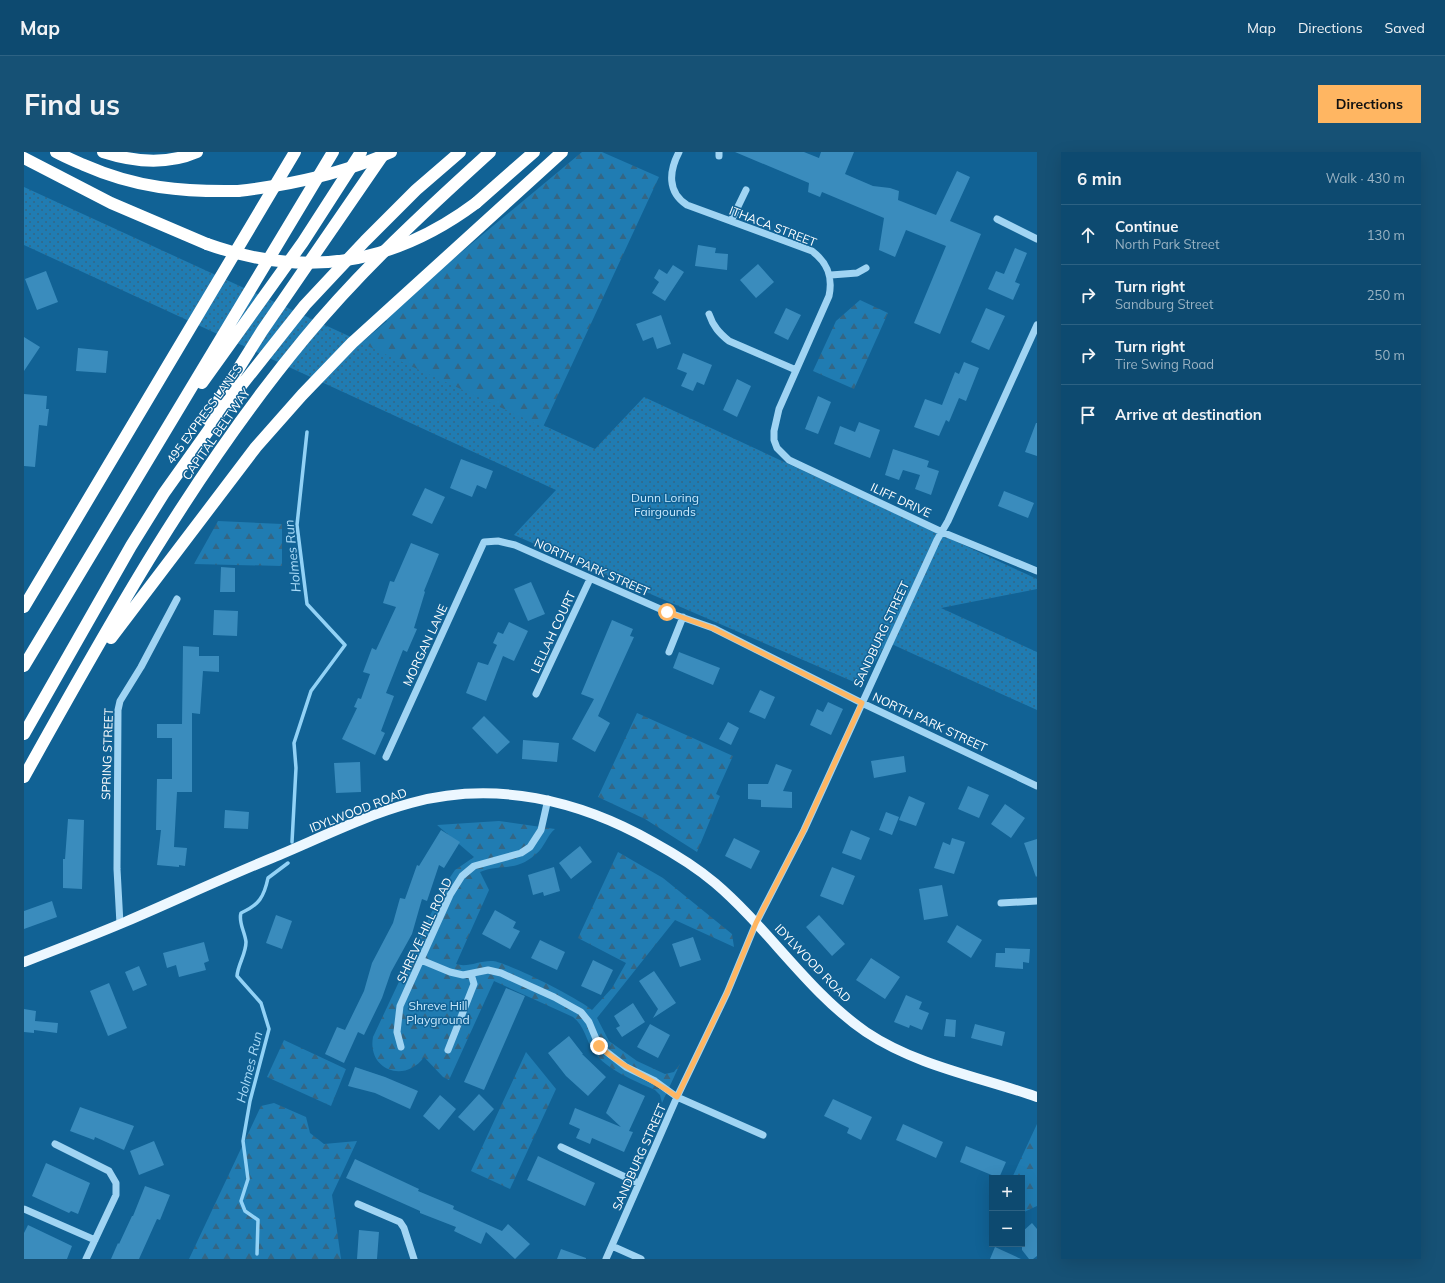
<!DOCTYPE html>
<meta charset="utf-8">
<style>
body{margin:0;font-family:Mulish,sans-serif;background:#165175;color:#f1f3f6}
.controls{position:absolute;right:12px;bottom:12px;display:grid;overflow:hidden;border-radius:0px;box-shadow:0 4px 16px #0002}
.controls button{width:36px;height:36px;display:grid;place-items:center;padding:0;border:0;border-bottom:1px solid #2d6283;background:#0d4a70;color:#f1f3f6;font:20px sans-serif}
.stop{position:absolute;width:12px;height:12px;margin:-9px;border:3px solid #ffb662;border-radius:50%;background:#fff}
.stop.end{background:#ffb662;border-color:#fff;box-shadow:0 1px 4px #0008}
.list{margin:0;padding:0;list-style:none}
h2{display:flex;justify-content:space-between;align-items:center;height:52px;margin:0;padding:0 16px;font-size:17px}
h2 small{font-size:13px;font-weight:400;color:#9ab3c3}
.list li{display:grid;grid-template-columns:26px 1fr auto;gap:12px;align-items:center;box-sizing:border-box;height:60px;padding:0 16px;border-top:1px solid #2d6283}
.list b{display:block;font-size:15px;white-space:nowrap}
.list p{margin:0;font-size:13px;white-space:nowrap;color:#9ab3c3}
.list em{font-size:13px;font-style:normal;color:#9ab3c3}
.icon{flex:none;width:22px;height:22px;fill:none;stroke:currentColor;stroke-width:2;stroke-linecap:round;stroke-linejoin:round}
.map{position:relative;flex:none;width:1013px;height:1107px;overflow:hidden;border-radius:0px}
header{display:flex;align-items:center;gap:24px;box-sizing:border-box;height:56px;padding:0 20px;background:#0d4a70;border-bottom:1px solid #2d6283}
header strong{font-size:19px}
nav{display:flex;gap:22px;margin-inline-start:auto;font-size:14px}
.intro{display:flex;align-items:center;justify-content:space-between;box-sizing:border-box;height:96px;padding:0 24px}
h1{margin:0;font-size:28px}
.button{padding:10px 18px;border-radius:0px;background:#ffb662;color:#111;font-size:14px;font-weight:700}
main{display:flex;gap:24px;padding:0 24px}
aside{flex:1;background:#0d4a70;border-radius:0px;box-shadow:0 4px 16px #0002}
.map>svg:first-child{display:block}
.grass{fill:url(#grass-dots)}
.forest{fill:url(#forest-firs)}
.lines{fill:none;stroke-linecap:round;stroke-linejoin:round}
.stream{stroke:#92d2f6;stroke-width:3.5}
.building{fill:#3a8cbd}
.minor{stroke:#a0d4f3;stroke-width:7}
.major{stroke:#ecf7ff;stroke-width:10}
.highway{stroke:#fff;stroke-width:12}
.highway-bridge{stroke:#fff;stroke-width:12}
.route{stroke:#ffb662;stroke-width:5}
.labels{text-anchor:middle;dominant-baseline:central;stroke-width:3;stroke-linejoin:round;paint-order:stroke}
.street-label{font-size:12px;fill:#fff;stroke:#116295}
.park-label{font-size:12px;fill:#c8e9fd;stroke:#116295}
.water-label{font-size:13px;font-style:italic;fill:#acddfa;stroke:#116295}
</style>
<header>
<strong>Map</strong>
<nav><a>Map</a><a>Directions</a><a>Saved</a></nav>
</header>
<div class="intro"><h1>Find us</h1><a class="button">Directions</a></div>
<main>
<div class="map">
<svg width="1013" height="1107" viewBox="0 0 1013 1107">
<defs>
<pattern id="grass-dots" width="8" height="8" patternUnits="userSpaceOnUse"><rect width="8" height="8" fill="#207cb2"/><path d="M2 2h.1M6 6h.1" fill="none" stroke="#346684" stroke-width="1.8" stroke-linecap="round"/></pattern>
<pattern id="forest-firs" width="22" height="20" patternUnits="userSpaceOnUse"><rect width="22" height="20" fill="#207cb2"/><path d="M5 1l3.5 6h-7zM16 11l3.5 6h-7z" fill="#346684"/></pattern>
</defs>
<rect width="100%" height="100%" fill="#116295"/>
<path class="grass" d="M0,35l571,262 49,-52 393,182v10l-96,19 96,44v58l-150,-68 -26,43 -347,-150 42,-45 -532,-245z"/>
<path class="forest" d="M558,0h20l57,25 -116,250 -182,-84 26,-22 -5,-3z
M836,148l28,13 -34,76 -41,-18 23,-50z
M194,369l64,3v42l-88,-2z
M613,561l96,43 -17,38 4,2 -23,56 -52,-33 -47,-22z
M475,669l56,8c-8,6 -10,18 -19,25 -21,19 -35,9 -56,18l9,18 -33,74c12,4 24,-4 37,-3 16,2 87,38 99,49l20,-22 14,-25 -48,-25 40,-86 45,26 69,56 2,13 -59,-27 -78,98 12,23 28,20 28,13 9,-2 6,-8 -18,39 -2,-8 -5,-5c-20,-9 -48,-20 -61,-38 -8,-11 -9,-26 -21,-35l-79,-36 -45,99 -6,-3 -19,-20c-19,27 -57,13 -51,-20l71,-151 11,-16 19,-13 -37,-32z
M260,888l62,29 -15,37 -64,-29z
M502,900l30,37 -46,100 -39,-18z
M250,951l32,14 4,16 14,11 33,-3 -25,54 9,64h-152l72,-153z
M1013,972v82l-15,7v-35h-10z"/>
<g class="lines">
<path class="stream" d="M268,690l4,-74 -2,-25 17,-52 34,-46 -38,-41 -10,-79 10,-93
M233,1102l1,-34 -13,-9 -4,-10 7,-22 -5,-38 7,-40 19,-72 -8,-26 -24,-27c1,-12 9,-22 9,-34 -1,-10 -8,-20 -5,-29 18,-8 23,-16 27,-35l20,-15"/>
</g>
<path class="building" d="M711,0h69l15,6 2,-6h33l-9,22 28,12 17,2 9,3 -1,9 38,15 21,-44 13,6 -20,44 31,13 -41,100 -26,-11 32,-77 -40,-16 -11,27 -16,-7 5,-32 -62,-26 -2,5 -12,-5 1,-9z
M674,93l18,3 -1,5 13,1 -1,16 -32,-4z
M991,96l12,5 -12,29 5,2 -7,16 -25,-11 8,-18 8,3z
M734,112l16,18 -18,16 -16,-18z
M649,113l11,7 -19,29 -13,-8 7,-11 -5,-4 5,-9 8,5z
M22,119l12,31 -21,8 -12,-31z
M762,156l15,7 -13,25 -14,-7z
M962,156l19,8 -16,34 -18,-8z
M637,163l10,29 -14,5 -4,-12 -10,4 -7,-17z
M0,185l16,10 -16,24z
M54,196l30,3 -2,22 -30,-2z
M659,201l29,12 -8,20 -7,-3 -4,9 -12,-5 6,-13 -10,-4z
M940,210l15,6 -13,33 -7,-3 -10,24 -3,-2 -7,16 -25,-9 11,-28 17,6 13,-33 4,2z
M713,227l14,7 -14,31 -14,-7z
M0,242l23,2 -1,13h3l-2,17 -8,-1 -4,42 -11,-1z
M794,244l13,6 -13,32 -13,-5z
M835,270l21,8 -10,28 -36,-14 6,-18 15,6z
M1012,271h1v33l-12,-4z
M869,297l36,12 -2,6 12,4 -8,24 -16,-6 5,-14 -17,-5 -4,10 -14,-5z
M437,307l32,12 -7,18 -9,-4 -5,12 -22,-9z
M401,336l20,9 -13,27 -20,-9z
M980,339l30,12 -6,15 -30,-12z
M387,391l28,11 -15,37 1,1 -11,36 3,1 -10,23 -4,-2 -17,43 8,3 -13,35 4,2 -10,22 -33,-16 15,-31 -3,-1 4,-9 3,1 9,-25 -7,-2 9,-24 4,2 20,-43 -13,-4 7,-22 4,1z
M197,415l14,1v24h-15z
M507,430l14,32 -17,7 -14,-32z
M190,458l24,1 -1,25 -24,-1z
M588,468l21,9 -3,7 4,1 -36,79 12,7 -15,29 -23,-13 22,-40 -13,-5z
M485,470l19,9 -14,30 -11,-5 -17,45 -20,-8 12,-31 10,3 9,-20 -4,-2 5,-11 5,2z
M159,494l16,1v9h20v16l-16,-1 -3,43 -8,-1v79h-15l-3,55 13,1 -2,18 -6,-1v2l-22,-2 4,-35h-5l1,-51h15v-41h-15v-14h25z
M655,500l41,16 -7,17 -40,-17z
M736,538l15,7 -10,22 -16,-7z
M804,550l15,7 -12,26 -21,-10 7,-16 6,3z
M460,564l26,26 -13,12 -25,-26z
M704,570l11,6 -8,17 -12,-6z
M499,588l36,3 -2,19 -35,-3z
M880,604l2,16 -32,6 -3,-17z
M336,610l1,30 -25,1 -2,-30z
M752,612l16,6 -9,21 9,1v16l-31,-1v-7l-13,-1v-15h20z
M944,634l21,9 -10,23 -21,-9z
M885,644l16,7 -9,23 -17,-6z
M981,652l20,14 -14,20 -20,-14z
M201,658l24,2 -1,17 -24,-1z
M862,660l13,5 -7,18 -13,-5z
M44,667l16,1 -2,69 -19,-1v-29h2z
M417,678l19,12 -16,26 -5,-3 -12,36 -5,-2 -10,35 -21,38 -9,26 -18,37 -6,-3 -14,31 -19,-9 12,-27 8,3 19,-39 8,-28 21,-40 7,-25 5,1 12,-34 2,1z
M827,678l19,8 -9,22 -19,-7z
M710,686l26,13 -9,18 -26,-13z
M928,686l13,4 -11,32 -20,-6 9,-26 7,3z
M1013,687v37l-1,1 -12,-34z
M556,694l12,16 -21,17 -12,-16z
M530,715l6,24 -16,5 -1,-4 -10,3 -5,-20z
M808,715l23,9 -12,29 -23,-9z
M918,733l6,31 -24,4 -5,-31z
M28,749l5,16 -33,12v-18z
M471,758l21,12 -3,6 7,3 -10,18 -28,-15z
M252,763l16,6 -10,28 -16,-6z
M795,763l26,29 -13,12 -26,-29z
M933,773l25,15 -11,18 -24,-16z
M669,785l8,23 -21,7 -8,-23z
M516,788l25,12 -8,18 -26,-12z
M180,790l5,19 -5,2 2,7 -27,7 -3,-12 -9,3 -4,-15z
M981,796l25,1 -1,14 -6,-1v7l-28,-2 1,-14h9z
M847,806l29,19 -15,22 -29,-19z
M569,808l20,10 -12,25 -20,-9z
M115,814l8,19 -14,6 -8,-19z
M630,819l22,32 -23,15 5,-9 -19,-28z
M85,831l18,45 -19,8 -18,-45z
M482,836l19,8 -41,94 -20,-8z
M882,843l16,7 -3,7 10,4 -7,17 -12,-5 -1,3 -15,-6z
M609,851l12,19 -23,15 -6,-9 4,-2 -6,-10z
M0,857l12,2 -1,10 23,2 -1,10 -23,-3v3l-10,-1z
M922,867l10,1 -1,17 -11,-1z
M626,872l20,11 -12,23 -21,-11z
M951,872l30,8 -3,14 -31,-8z
M545,884l14,18h-1l24,23 -18,19 -22,-20 -18,-23z
M331,915l30,10 33,14 -8,18 -35,-16 -27,-7z
M595,932l26,12 -16,35 4,1 -9,20 -32,-14 -2,6 -14,-6 4,-9 -11,-5 6,-16 46,19 -15,-14z
M455,942l15,15 -20,22 -16,-14z
M416,943l16,14 -17,21 -16,-14z
M809,947l39,18 -11,23 -14,-7 2,-5 -25,-12z
M56,955l54,19 -10,24 -29,-13 -1,3 -24,-9z
M879,972l40,18 -7,16 -40,-18z
M130,989l10,24 -25,10 -9,-24z
M942,994l40,16 -7,16 -39,-16z
M514,1004l57,27 -10,23 -58,-26z
M331,1007l64,30 -1,2 36,15 -1,3 49,22 6,-7 22,20 -15,15 -29,-27 -5,12 -27,-13 2,-4 -36,-14v-2l-74,-33z
M22,1011l44,20 -12,31 -7,-3 -2,2 -37,-17z
M121,1034l25,9 -10,25 -3,-1 -18,40h-28l7,-16 1,1 13,-28h1z
M1008,1071l5,6v27l-4,3h-4l-7,-9v-18z
M4,1073l44,21 -5,13h-43v-26z
M335,1078l20,2 -2,27h-20z
M971,1095l26,12h-31z
M537,1097l25,9v1h-29z"/>
<g class="lines">
<path class="minor" d="M655,0c-10,19 -12,40 8,53l125,46c16,12 21,26 17,45l-50,113 -5,22v9l3,8 12,12 153,72 95,39
M695,0v4
M973,67l40,20
M707,69l15,-31
M807,123l26,-2 9,-5
M685,162c4,12 10,19 20,27l67,29
M645,500l14,-35
M512,542l54,-115
M362,605l98,-215 14,-1 17,4 152,67 46,16 149,75 175,83
M977,751l36,-2
M96,772l-3,-55 1,-159 2,-9 21,-34 36,-68
M397,808l29,12 13,3 25,-5 13,3 53,24 27,15 8,10 10,24 27,21 29,14 22,16 86,38
M377,895l-4,-15 3,-26 50,-111 12,-19 12,-10 47,-13 9,-6 11,-17 7,-31
M424,898l26,-66 -3,-10
M31,992l54,27 7,12v12l-30,64
M537,995l77,36
M334,1052l42,18 4,6 10,31
M0,1057l71,31
M588,1094l29,13
M582,1107l71,-162 50,-104 29,-70 48,-93 133,-290 11,-19 89,-196"/>
<path class="major" d="M0,810c34,-13 68,-26 101,-40 49,-21 98,-44 147,-64 46,-19 91,-42 139,-55 84,-23 168,-3 242,39 22,12 43,25 62,41 54,46 93,109 151,149 51,34 114,45 171,65"/>
<path class="highway" d="M32,0c9,5 19,9 28,13 52,23 98,27 154,26
M79,0c31,10 64,13 94,0
M0,6l87,45 96,41
M452,51l58,-51
M178,231l101,-141 58,-90
M183,267l55,-88 123,-179
M0,455l271,-455
M87,486l145,-191 46,-52 50,-52 210,-191
M0,514l309,-514
M0,582l107,-188 33,-53 69,-97 72,-91 60,-64 51,-51 44,-38
M0,625c84,-151 169,-304 280,-438 56,-68 121,-128 186,-187"/>
<path class="highway-bridge" d="M214,39c53,-6 104,-17 153,-39
M183,92c98,35 186,21 269,-41"/>
</g>
<g class="lines">
<path class="route" d="M575,894c23,22 53,32 78,51l50,-104 29,-70 48,-93 58,-127 -150,-75 -45,-16"/>
</g>
<g class="labels">
<g class="street-label">
<text transform="translate(749 74) rotate(21)">ITHACA STREET</text>
<text transform="translate(180 262) rotate(-54)">495 EXPRESS LANES</text>
<text transform="translate(192 282) rotate(-55)">CAPITAL BELTWAY</text>
<text transform="translate(877 348) rotate(25)">ILIFF DRIVE</text>
<text transform="translate(568 415) rotate(24)">NORTH PARK STREET</text>
<text transform="translate(529 480) rotate(-65)">LELLAH COURT</text>
<text transform="translate(857 482) rotate(-65)">SANDBURG STREET</text>
<text transform="translate(401 493) rotate(-65)">MORGAN LANE</text>
<text transform="translate(906 570) rotate(25)">NORTH PARK STREET</text>
<text transform="translate(83 602) rotate(-88)">SPRING STREET</text>
<text transform="translate(334 658) rotate(-21)">IDYLWOOD ROAD</text>
<text transform="translate(400 778) rotate(-65)">SHREVE HILL ROAD</text>
<text transform="translate(789 811) rotate(46)">IDYLWOOD ROAD</text>
<text transform="translate(615 1005) rotate(-66)">SANDBURG STREET</text>
</g>
<g class="park-label">
<text x="641" y="345">Dunn Loring<tspan x="641" dy="14">Fairgounds</tspan></text>
<text x="414" y="853">Shreve Hill<tspan x="414" dy="14">Playground</tspan></text>
</g>
<g class="water-label">
<text transform="translate(268 404) rotate(-96)">Holmes Run</text>
<text transform="translate(225 915) rotate(-76)">Holmes Run</text>
</g>
</g>
</svg>
<div class="controls">
<button>+</button>
<button>−</button>
</div>
<div class="stop" style="left:643px;top:460px"></div>
<div class="stop end" style="left:575px;top:894px"></div>
</div>
<aside>
<h2>6 min<small>Walk · 430 m</small></h2>
<ul class="list">
<li><svg class="icon" aria-label="ahead" viewBox="0 0 24 24"><path d="M12 20V5M6 11l6-6 6 6"/></svg><div><b>Continue</b><p>North Park Street</p></div><em>130 m</em></li>
<li><svg class="icon" aria-label="right" viewBox="0 0 24 24"><path d="M7 20v-9h11M14 6l5 5-5 5"/></svg><div><b>Turn right</b><p>Sandburg Street</p></div><em>250 m</em></li>
<li><svg class="icon" aria-label="right" viewBox="0 0 24 24"><path d="M7 20v-9h11M14 6l5 5-5 5"/></svg><div><b>Turn right</b><p>Tire Swing Road</p></div><em>50 m</em></li>
<li><svg class="icon" aria-label="arrive" viewBox="0 0 24 24"><path d="M6 21V4h12l-3 4 3 4H6"/></svg><div><b>Arrive at destination</b></div></li>
</ul>
</aside>
</main>
